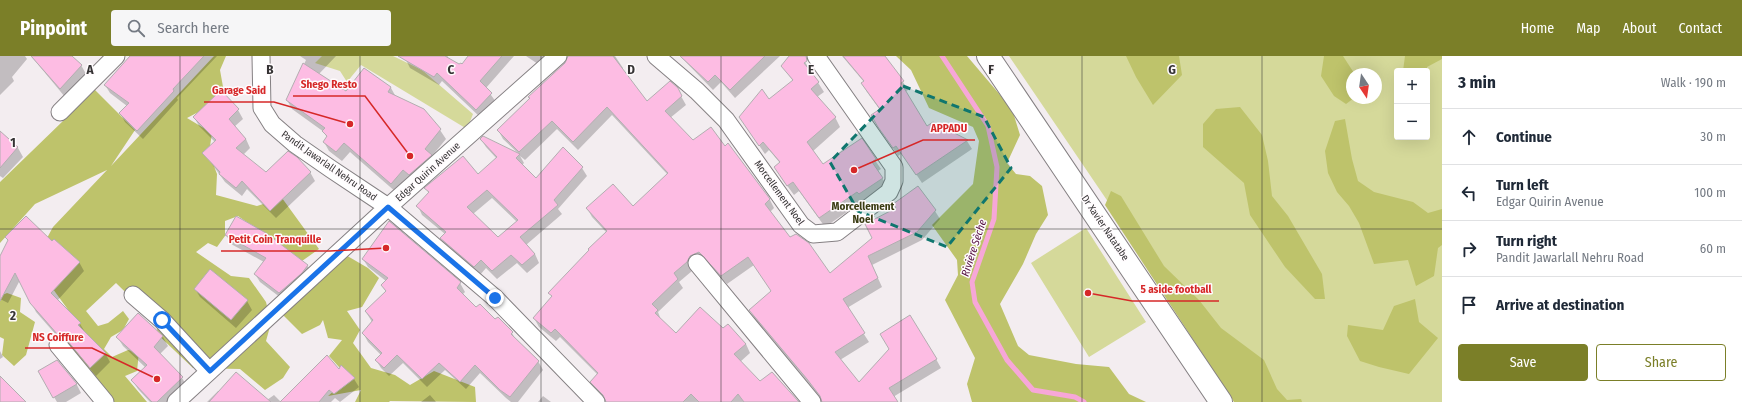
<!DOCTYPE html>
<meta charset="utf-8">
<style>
body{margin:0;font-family:"Fira Sans Condensed",sans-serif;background:#f6f6f7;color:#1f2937}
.controls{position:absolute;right:12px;top:12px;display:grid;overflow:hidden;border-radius:4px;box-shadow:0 4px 16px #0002}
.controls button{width:36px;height:36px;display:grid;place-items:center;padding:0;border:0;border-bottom:1px solid #e0e1e3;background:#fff;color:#1f2937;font:20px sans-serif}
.compass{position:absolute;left:1346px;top:12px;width:36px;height:36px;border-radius:50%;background:#fff;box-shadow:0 4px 16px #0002;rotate:167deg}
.stop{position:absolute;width:12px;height:12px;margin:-9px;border:3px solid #1a73e8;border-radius:50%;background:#fff}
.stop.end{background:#1a73e8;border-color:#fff;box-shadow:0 1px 4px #0008}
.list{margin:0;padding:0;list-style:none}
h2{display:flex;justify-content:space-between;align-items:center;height:52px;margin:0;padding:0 16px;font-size:17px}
h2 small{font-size:13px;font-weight:400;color:#747a83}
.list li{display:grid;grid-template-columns:26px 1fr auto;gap:12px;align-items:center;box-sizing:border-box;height:56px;padding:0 16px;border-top:1px solid #e0e1e3}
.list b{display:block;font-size:15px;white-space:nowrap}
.list p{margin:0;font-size:13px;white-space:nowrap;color:#747a83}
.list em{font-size:13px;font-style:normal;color:#747a83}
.actions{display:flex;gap:8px;padding:12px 16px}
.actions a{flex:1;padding:9px 0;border:1px solid #7b7f28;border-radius:4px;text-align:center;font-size:14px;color:#7b7f28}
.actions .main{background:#7b7f28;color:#fff}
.icon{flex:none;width:22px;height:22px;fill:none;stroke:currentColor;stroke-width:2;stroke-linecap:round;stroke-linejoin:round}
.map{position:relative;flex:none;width:1442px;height:346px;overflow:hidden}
header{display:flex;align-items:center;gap:24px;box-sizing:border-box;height:56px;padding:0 20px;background:#7b7f28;color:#fff}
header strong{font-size:19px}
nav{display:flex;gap:22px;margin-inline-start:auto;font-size:14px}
.search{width:280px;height:36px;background:#f6f6f7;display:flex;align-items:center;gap:10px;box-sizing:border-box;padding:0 14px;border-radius:4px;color:#747a83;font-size:15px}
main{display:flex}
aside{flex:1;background:#fff}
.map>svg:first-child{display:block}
.green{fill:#d5d99a;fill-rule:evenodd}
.forest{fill:#bec36b}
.shadow{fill:#0003;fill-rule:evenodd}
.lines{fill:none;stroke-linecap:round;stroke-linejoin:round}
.stream{stroke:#f7a7d8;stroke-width:5}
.building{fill:#fdbce3;stroke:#b3aeb1;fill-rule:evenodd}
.minor-casing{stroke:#858083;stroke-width:19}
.secondary-casing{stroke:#858083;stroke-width:24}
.minor{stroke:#fff;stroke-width:17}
.secondary{stroke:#fff;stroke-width:22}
.route{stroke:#1a73e8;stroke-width:5}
.marked{fill:#0f766e;fill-opacity:0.2;stroke:#0f766e;stroke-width:3;stroke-dasharray:8 5;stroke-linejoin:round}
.grid{fill:none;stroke:#353334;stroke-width:1;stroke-opacity:0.55}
.labels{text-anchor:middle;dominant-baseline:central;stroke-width:3;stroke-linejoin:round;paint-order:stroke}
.street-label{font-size:10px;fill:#353334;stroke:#fffbfd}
.neighbourhood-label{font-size:11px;font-weight:bold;fill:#3a3c13;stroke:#fffbfd}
.water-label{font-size:11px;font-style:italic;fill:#540f40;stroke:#fffbfd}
.grid-label{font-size:13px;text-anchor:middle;font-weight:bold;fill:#353334;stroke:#fffbfd;stroke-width:3;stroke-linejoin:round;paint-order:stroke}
.leader{fill:none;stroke:#d62828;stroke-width:1.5}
.callout-dot{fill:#d62828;stroke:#fffbfd;stroke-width:1.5}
.callout-label{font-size:11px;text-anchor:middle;font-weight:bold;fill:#d62828;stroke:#fffbfd;stroke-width:3;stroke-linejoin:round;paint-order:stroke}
</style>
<header>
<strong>Pinpoint</strong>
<div class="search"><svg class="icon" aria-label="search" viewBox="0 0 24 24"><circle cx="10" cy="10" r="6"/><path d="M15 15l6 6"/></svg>Search here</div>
<nav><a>Home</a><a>Map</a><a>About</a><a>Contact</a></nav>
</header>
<main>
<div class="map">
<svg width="1442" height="346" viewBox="0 0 1442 346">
<rect width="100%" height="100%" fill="#f3edf0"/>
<path class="green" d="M322,0h71l29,14 51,44 -6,15 -106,-64 -14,17 -7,-11 -25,-8z
M1009,0h433v346h-198zM1397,15h30v66h-30zM1352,18h24v24h-24z
M1086,172l60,94 -57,35 -58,-94z"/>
<path class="forest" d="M214,0h12l-6,14 5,28 -38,20 25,15 -3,20 8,21 -1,21 41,11 25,-8 37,51 -17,12 -64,-45 -13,5v15l-8,11 -9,-4 -12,9 35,24 18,2 17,24 5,21 -5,18 24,26 -7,11 -18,12 -25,-21 -47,-1 -38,-36 5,-6 -44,-43 -30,28 12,15 10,-3 15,-12 6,8 -6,11 -12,7 -7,12 8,8 16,-7 11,2 -2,19 -12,5 22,26h-34l-49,-57 18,-16 -29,-40 -6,-51 6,-11 54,-57 -72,34 -35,39v-61l95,-92 40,40 -24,36z
M896,0h71l45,53 8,26 -13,28 9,11 14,2 12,10 6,29 -12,19 -13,30 -23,40 18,42 11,9 47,9 33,3 20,27 17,8h-174l-5,-18 8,-26 -30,-58 13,-25 -1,-15 -25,-35 41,-41 6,-43 -6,-14 -44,-19 -18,-38z
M1126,0h53l3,19 -29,30 -17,-28z
M1324,0h19l11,17 -2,1v24h2l-8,6 -12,-8 -13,-20z
M1405,0h37v3l-15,8v4h-24z
M1240,51l22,28 6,26 4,35 16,20 34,58 3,25h-10l-30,-32 -35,-52 -6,-32 -41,-36v-23l13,-15z
M1345,63l7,40 6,22 16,11 39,10 15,11 14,-4v36l-4,3 -4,28 -18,10 -8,-26 -34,4 -15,-41 -10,-17 -12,-14 -9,-19 -3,-22 10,-30z
M1111,135l10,5 43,70 35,34 22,28 43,32 13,29 10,11 14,-1 1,3h-68l-129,-197z
M344,198l24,14 11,10 -17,29 -15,4 13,19 -7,13 18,25 24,7 15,10 24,-14 41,16 1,15 -86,-1 -1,1h-34l6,-12 -33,6 21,-18 -20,-22 13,-16 -14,-2 -5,-18 -3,5 -18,9 -19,-19z
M7,237l14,5 -1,14 15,10 -9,33 -12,11 -12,-11 2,-16 -4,-2v-41z
M1415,243l4,23 19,16 -29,36 -30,-7 -19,-6 -13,-25 1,-11 35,5 11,-24z"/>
<path class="shadow" d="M0,0h25l2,3 -15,18 2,4 -14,14z
M31,0h40l10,9 5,9 -21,23z
M132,0h85l-40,42 1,2 -35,39 -18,-17 -5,-9 7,-7 -17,-13 -5,-8z
M300,0h36l-17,18 28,19 17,-24 27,19 5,9 44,33 6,9 -14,17 5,9 -40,28 -47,-41 -8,9 -13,-10 -5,-9 3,-4 -3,-6 -32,-23 -5,-9 19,-40z
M408,0h40l-1,2 12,7h3l8,-9h44l-28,32 10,14 -15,16 -39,-37 -3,4 -29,-17 -4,-8z
M526,0h33l-15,12z
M568,0h47l8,12 -1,1 25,34 30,-14 9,16 -16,13 23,24 32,5 3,-2 42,55 4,8 -4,4 20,27 39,36 106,-64 5,8 -18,21 -50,25 10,22 -35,21 22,34 -29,18 19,23 77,-24 5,9 -48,29 4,5h-75l-67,-83 -5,-9 22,-18 -18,-27 -27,19 -22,-24 -10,4 -3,7 -13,11 4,6 -25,24 3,8 15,15 47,-6 23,15 4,9 -10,9 20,21 37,19h-189l-12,-12 -5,-8 7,-7 -38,-38 -4,4 -17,-14 -5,-9 18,-21 -2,-4 56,-61 -14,-15 -5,-9 46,-1 35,-32 -56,-60 -34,35 -21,-21 -32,31 -5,-4 4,7 -2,2 14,14 27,-31 19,20 5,8 -29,33 4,5 -36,31 9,9 4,9 -12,10 -10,-10 -20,16 -11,-11 -6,7 -34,-28 -5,-9 4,-4 -23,-19 -4,-9 11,-12 -3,-6 52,-12 19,-17 -11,-12 -5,-8 38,15 -16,-15 -5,-9 68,-66zM492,142l25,24 -19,17 -25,-25z
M680,0h100l-45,42 -14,-16 -8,8z
M790,0h10l5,6 19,30 -7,5 18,20 5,10 -28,25 11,14 38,-26 20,29 -3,2 10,17 -23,15 -2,-2 -38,26 -26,-36 -5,4 -14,-19v-13l-11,-13 -4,4 -19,-27 23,-27 24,-19 -11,-15z
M842,0h43l18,26 5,8 -3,2 22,36 40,13 5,8 -50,34 -20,-30 -4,3 -21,-33 3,-13 -13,-18 -5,-8 2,-2z
M221,36l17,18 5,9 -9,8 12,12 4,9 -7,7 23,19 44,-2 5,9 -39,37 -29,-29 -5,7 -17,-14 -21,-29 11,-11 -16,-16 -5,-9z
M0,76l18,16 5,9 -20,21 -3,-2z
M389,166l71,61 5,9 -3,3 14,14 36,24 5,9 21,19 5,9 -25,32h-7l-5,-4 -26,-25 -14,16 -21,-19 -18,17 -24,-24 -14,13 -8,-8 -5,-8 5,-5 -13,-13 -5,-9 9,-11 -6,-10 20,-20 -4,-7 4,-4 -18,-14 -5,-8z
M226,179l81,30 5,9 -27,27 -25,-19 -5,-8 9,-12 -33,-18z
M53,186l26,20 5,9 -27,30 23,23 5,8 20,21 5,9 -14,14 -24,-29 -8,-3 -28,-32 -16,-32 -12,23 -8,-4v-41z
M210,214l37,31 5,9 -16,18 -36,-31 -5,-8z
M138,258l25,23 5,9 -8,8 22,24 5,8 -14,16h-23l-12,-13 -5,-8 13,-13 -23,-22 -5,-8z
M0,295l3,6 -3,2z
M57,305l20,24 4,8 -15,9h-9l-12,-20z
M339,314l15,9 5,8 -19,15 -5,-4 -4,4h-49z
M218,335l49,9 7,-5 7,7h-74z
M430,339l6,7h-15z
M543,340l8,6h-13z"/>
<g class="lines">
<path class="stream" d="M942,0l46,70 9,41 -3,52 -22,63 3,20 32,58 26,30 42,7 9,5"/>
</g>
<path class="building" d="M31,0h41l10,9 -22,24z
M130,0h74l-31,33 1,2 -37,40 -18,-18 10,-10 -25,-18z
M398,0h47l14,8 2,-1 1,1 6,-8h34l-22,25 12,12 -16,17 -39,-37 -3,4z
M568,0h45l34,45 23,-20 8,7 4,8 -17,15 28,29 18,-13 14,19 3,-3 42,56 -5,5 25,33 6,-3 13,9 21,30 42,-35 -7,-14 31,-16 -3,-4 25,-18 18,24 -19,22 -49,24 10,22 -35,21 22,34 -30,19 24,30 30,-33 -9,-15 30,-19 27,44 -48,29 9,14h-76l-2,-6 -13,-17 -58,-69 22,-19 -23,-34 -27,19 -22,-24 -9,4 -3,6 -13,11 4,6 -26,25 6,6 -3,3 21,20 24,-26 23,21 5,-4 18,20 -12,10 26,27 12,-9 27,30h-55l-6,-8 -7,8h-32l-8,-8 -8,8h-77l-3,-7 -13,-13 8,-9 -43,-44 -4,4 -18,-15 19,-22 -4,-3 41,-43 -1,-1 19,-18 -21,-23 27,-24 20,22 35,-33 -61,-66 -34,35 -21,-21 -33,31 -22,-22 33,-32 -2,-1 37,-34z
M680,0h85l-35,34 -15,-15 -7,7z
M789,0h17l1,5 -3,2 15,19 -8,7 25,28 -29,25 16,22 39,-26 14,21 -4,3 11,16 -24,16 -2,-2 -38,26 -26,-36 -6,4 -13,-19 6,-5 -17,-20 -4,4 -20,-29 23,-28 7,10 24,-19 -12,-14z
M843,0h42l19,25 -3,2 26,43 6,-4 35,18 -52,35 -20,-29 -3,2 -15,-21 -7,-12 9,-6 -19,-26 3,-2z
M303,7l43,28 18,-23 27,19 -3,5 36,17 17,20 -16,20 7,6 -23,20 -6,-5 -12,14 -47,-41 -8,9 -13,-10 4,-6 -5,-5 3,-3 -39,-28z
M221,34l18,19 -10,10 17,20 -10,9 30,24 22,-21 9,6 14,15 -41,39 -28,-30 -6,7 -17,-14 1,-2 -18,-19 14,-13 -23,-23z
M0,75l18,16 -18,21z
M483,80l37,18 -4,4 20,20 27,-31 20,20 -29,33 4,5 -38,32 15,17 -13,11 -11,-10 -19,16 -11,-11 -7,7 -34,-29 6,-6 -30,-26 13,-14 -5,-4 39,-32 15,18 19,-17 -17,-18zM487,134l31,30 -20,17 -31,-30z
M26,160l26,25 2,-2 26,23 -29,31 30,30 -3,2 28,28 -16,15 -24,-29 -8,-4 -28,-32 -15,-30 -15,28v-45l8,-16 -3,-3z
M236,160l30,17 42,32 -6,8 -23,20 -25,-19 12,-16 -41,-23z
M389,165l72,61 -4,6 19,19 4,-3 15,15 3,-2 15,15 -2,2 28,27 -29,36 -10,-7 -25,-25 -15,17 -21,-19 -17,16 -25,-24 -13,13 -9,-8 7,-7 -20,-20 11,-13 -8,-9 21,-20 -5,-6 7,-7 -26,-19z
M210,213l38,31 -17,20 -37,-31z
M138,257l25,23 -9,11 29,30 -26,25h-5l-21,-22 16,-15 -31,-28z
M327,299l12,14 2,-4 14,13 -21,16 -5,-4 -10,12h-39z
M57,304l20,24 -24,14 -15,-27z
M236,316l35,30h-62z
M0,320l26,26h-26z"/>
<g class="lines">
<g class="minor-casing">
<path id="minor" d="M261,0l1,52 10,16 23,20 36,25 57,38 107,91 101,104
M656,0l41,35 29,29 75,105 12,9 24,-2 52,-40 5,-11v-14l-78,-111
M60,56l56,-56
M697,207l115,139
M133,239l29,25 47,51
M58,289l47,57
M176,346l212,-195 170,-151"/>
</g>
<g class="secondary-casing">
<path id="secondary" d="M988,0l233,346"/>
</g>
<use href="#minor" class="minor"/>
<use href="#secondary" class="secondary"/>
</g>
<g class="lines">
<path class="route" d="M162,264l48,51 178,-164 107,91"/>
</g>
<path class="marked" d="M903,30l81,31 27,51 -64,79 -89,-36 -28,-49z"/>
<path class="grid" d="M180,0v346M360,0v346M541,0v346M721,0v346M901,0v346M1082,0v346M1262,0v346M0,173h1442"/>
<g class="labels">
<g class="street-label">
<text transform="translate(329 110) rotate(35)">Pandit Jawarlall Nehru Road</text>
<text transform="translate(428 116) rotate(-42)">Edgar Quirin Avenue</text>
<text transform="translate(779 137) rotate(54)">Morcellement Noel</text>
<text transform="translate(1105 172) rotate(56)">Dr Xavier Natatabe</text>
</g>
<g class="neighbourhood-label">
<text x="863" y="150">Morcellement<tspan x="863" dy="13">Noel</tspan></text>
</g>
<g class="water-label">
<text transform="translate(974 192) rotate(-72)">Rivière Sèche</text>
</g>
</g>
<g class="grid-label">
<text x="90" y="18">A</text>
<text x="270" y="18">B</text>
<text x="451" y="18">C</text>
<text x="631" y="18">D</text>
<text x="811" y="18">E</text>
<text x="991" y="18">F</text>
<text x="1172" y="18">G</text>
<text x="13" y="91">1</text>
<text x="13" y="264">2</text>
</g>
<path class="leader" d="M410 100L365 40H293M350 68L274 46H204M854 114L923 84H975M386 192L330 195H221M1088 237L1132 245H1219M157 323L92 292H25"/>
<g class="callout-dot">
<circle cx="410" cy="100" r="4"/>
<circle cx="350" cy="68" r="4"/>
<circle cx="854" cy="114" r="4"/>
<circle cx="386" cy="192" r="4"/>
<circle cx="1088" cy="237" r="4"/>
<circle cx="157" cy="323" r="4"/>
</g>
<g class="callout-label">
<text x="329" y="32">Shego Resto</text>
<text x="239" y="38">Garage Said</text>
<text x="949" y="76">APPADU</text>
<text x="275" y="187">Petit Coin Tranquille</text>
<text x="1176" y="237">5 aside football</text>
<text x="58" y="285">NS Coiffure</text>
</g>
</svg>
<div class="controls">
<button>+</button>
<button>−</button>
</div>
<svg class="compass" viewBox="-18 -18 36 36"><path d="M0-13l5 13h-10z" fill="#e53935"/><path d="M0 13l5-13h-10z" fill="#747a83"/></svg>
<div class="stop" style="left:162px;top:264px"></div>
<div class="stop end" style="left:495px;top:242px"></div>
</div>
<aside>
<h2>3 min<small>Walk · 190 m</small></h2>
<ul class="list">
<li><svg class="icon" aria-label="ahead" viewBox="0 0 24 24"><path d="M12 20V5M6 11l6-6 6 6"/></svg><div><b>Continue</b></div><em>30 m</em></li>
<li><svg class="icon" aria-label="left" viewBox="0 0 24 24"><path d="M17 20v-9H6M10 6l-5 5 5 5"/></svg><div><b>Turn left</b><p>Edgar Quirin Avenue</p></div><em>100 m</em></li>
<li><svg class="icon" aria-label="right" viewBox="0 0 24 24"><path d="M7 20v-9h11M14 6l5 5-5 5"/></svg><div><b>Turn right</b><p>Pandit Jawarlall Nehru Road</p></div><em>60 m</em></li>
<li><svg class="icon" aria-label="arrive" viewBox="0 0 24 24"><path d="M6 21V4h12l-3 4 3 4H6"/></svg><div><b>Arrive at destination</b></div></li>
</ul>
<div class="actions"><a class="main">Save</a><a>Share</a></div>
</aside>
</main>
